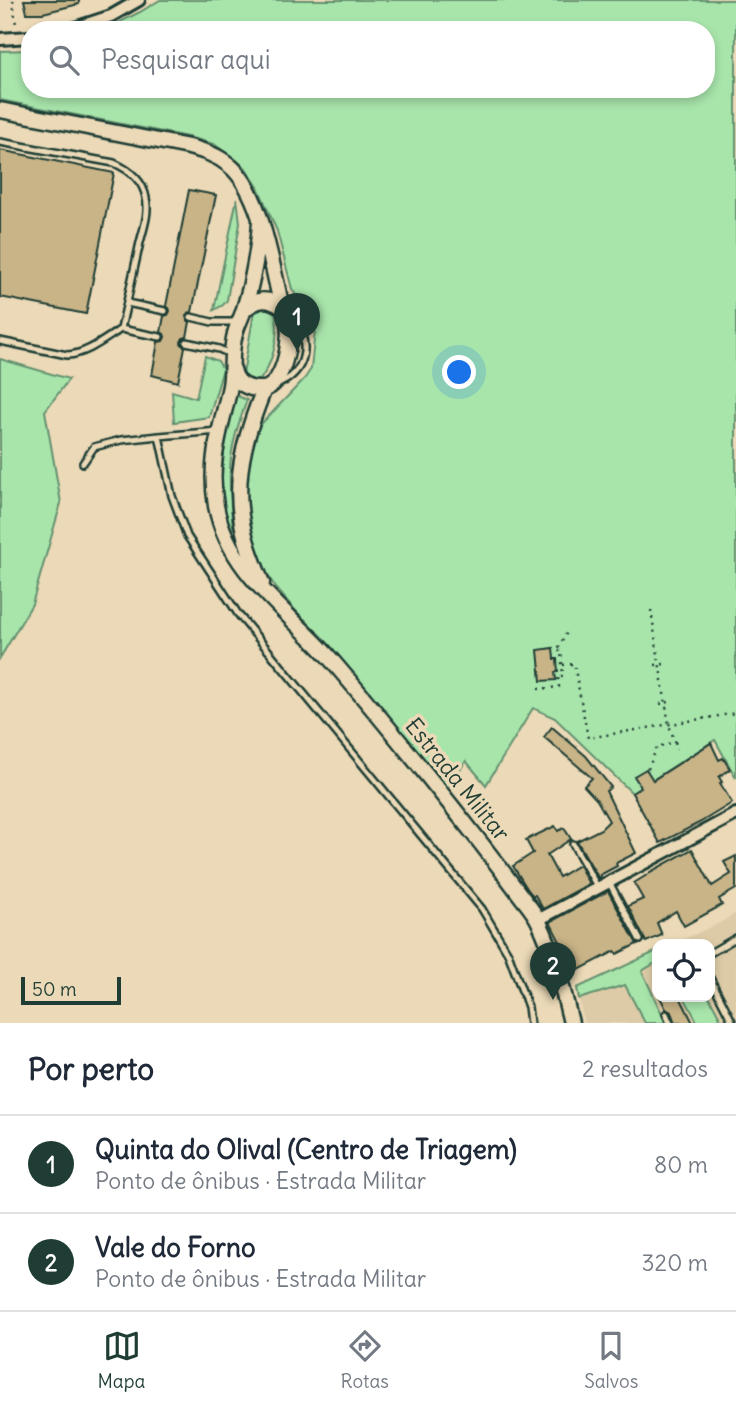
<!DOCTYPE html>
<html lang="pt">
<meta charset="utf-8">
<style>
body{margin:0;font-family:Delius,sans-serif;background:#f6f6f7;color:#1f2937}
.controls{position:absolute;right:21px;bottom:21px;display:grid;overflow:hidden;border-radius:14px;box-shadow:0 4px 10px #0003}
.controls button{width:63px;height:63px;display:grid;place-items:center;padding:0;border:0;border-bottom:2px solid #e0e1e3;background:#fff;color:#1f2937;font:35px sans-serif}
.scale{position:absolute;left:21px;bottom:18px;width:100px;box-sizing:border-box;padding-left:7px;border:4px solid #1f3d34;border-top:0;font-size:19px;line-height:24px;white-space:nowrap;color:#1f3d34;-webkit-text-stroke:5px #ebd9b7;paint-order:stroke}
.you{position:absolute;left:460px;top:373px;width:24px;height:24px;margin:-18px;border:5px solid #fff;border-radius:50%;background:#1a73e8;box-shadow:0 0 0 10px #1a73e833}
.badge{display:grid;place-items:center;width:46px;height:46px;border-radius:50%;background:#1f3d34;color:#fff;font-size:23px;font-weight:700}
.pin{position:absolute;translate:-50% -58px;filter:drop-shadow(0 2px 4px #0008)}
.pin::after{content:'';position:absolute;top:37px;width:24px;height:21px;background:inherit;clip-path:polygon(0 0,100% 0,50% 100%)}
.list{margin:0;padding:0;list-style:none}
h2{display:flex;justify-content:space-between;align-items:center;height:91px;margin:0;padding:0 28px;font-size:30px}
h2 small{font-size:23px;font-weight:400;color:#747a83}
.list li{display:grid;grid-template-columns:46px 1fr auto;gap:21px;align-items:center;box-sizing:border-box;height:98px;padding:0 28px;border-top:2px solid #e0e1e3}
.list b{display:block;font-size:26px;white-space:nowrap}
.list p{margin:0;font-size:23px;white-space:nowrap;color:#747a83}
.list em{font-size:23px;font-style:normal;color:#747a83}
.icon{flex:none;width:38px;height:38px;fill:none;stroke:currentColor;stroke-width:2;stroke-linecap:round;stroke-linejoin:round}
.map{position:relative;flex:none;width:736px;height:1023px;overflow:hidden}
.search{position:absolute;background:#fff;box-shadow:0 4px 10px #0003;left:21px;right:21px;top:21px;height:77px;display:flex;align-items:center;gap:18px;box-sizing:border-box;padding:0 24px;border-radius:28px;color:#747a83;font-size:26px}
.sheet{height:287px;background:#fff}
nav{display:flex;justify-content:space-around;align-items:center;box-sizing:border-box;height:98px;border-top:2px solid #e0e1e3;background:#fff;font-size:19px;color:#747a83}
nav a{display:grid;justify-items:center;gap:4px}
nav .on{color:#1f3d34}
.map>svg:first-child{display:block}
.built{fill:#ddcba7}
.green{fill:#a8e5ab;stroke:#649170;stroke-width:2}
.building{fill:#c9b488;stroke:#1f3d34;stroke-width:2}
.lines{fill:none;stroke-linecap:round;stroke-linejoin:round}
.service-casing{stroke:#1f3d34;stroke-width:10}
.minor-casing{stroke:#1f3d34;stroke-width:16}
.tertiary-casing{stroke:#1f3d34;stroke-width:19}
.path{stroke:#1f3d34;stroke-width:2.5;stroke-dasharray:2 5;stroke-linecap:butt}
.service{stroke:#ebd9b7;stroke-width:5}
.minor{stroke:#ebd9b7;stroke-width:10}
.tertiary{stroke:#ebd9b7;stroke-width:14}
.labels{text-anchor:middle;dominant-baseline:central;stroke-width:7;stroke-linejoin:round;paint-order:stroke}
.street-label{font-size:23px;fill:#1f3d34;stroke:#ebd9b7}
</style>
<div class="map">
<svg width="736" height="1023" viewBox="0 0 736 1023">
<rect width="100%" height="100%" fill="#ebd9b7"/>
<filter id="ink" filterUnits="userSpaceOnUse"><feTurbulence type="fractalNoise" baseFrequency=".0143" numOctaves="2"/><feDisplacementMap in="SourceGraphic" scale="14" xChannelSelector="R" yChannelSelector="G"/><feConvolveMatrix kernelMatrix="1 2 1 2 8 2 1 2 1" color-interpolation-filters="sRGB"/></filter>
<g filter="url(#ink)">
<path class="built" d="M736,913v110h-152l-7,-35 80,-37v46h53v-53h-37l47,-21z"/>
<path class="green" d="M160,0h576v778l-21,-38 -83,53 -77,-75 -22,-10 -47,77 -20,-24 -20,29 -46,-58 -124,-144c-30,-42 -43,-111 -18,-159 3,-6 9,-11 14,-16 11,-12 22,-23 33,-35l6,-9 4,-39 -6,-15 -17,-26 -15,-58 -19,-44 -13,-20 -31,-23 -26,-7 -188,-37v-49l30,-1v39h676v-59h-602l36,-18z
M237,198l3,25 -13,77 -4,5 -9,5z
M265,308h5l5,3c5,24 -1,49 -15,69 -8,1 -11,0 -17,-6l11,-61z
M205,356l13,5 5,8 -14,48 -35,5 -2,-31 24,7z
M0,359l69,20 -24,32 16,92 -29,101 -32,54z
M235,395l12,5c-8,22 -16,45 -17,69 -1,20 1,40 3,60l-2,1c-19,-34 -4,-98 4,-135z
M657,951v11l-15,9 24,52h-21l-20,-38 -46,14 -2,-11z
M684,997h25l14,26h-25z"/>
<path class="building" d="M24,0h55v4l-36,9h-16z
M0,150l114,23 -28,141 -86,-17z
M189,190l27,5 -24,117 -4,1 -2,3 1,4 3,2 -3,15 -4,1 -2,4 1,3 3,2 -7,35 -26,-7 6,-33 5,-1 2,-4 -1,-3 -3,-2 3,-16 4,-1 2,-4 -1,-3 -3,-2z
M553,648l1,11h3l1,13h-3l1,8 -15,1 -3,-31z
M552,727l34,29 25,31 -5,4 30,62 -20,10 1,3 -17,9 1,2 -2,2 -22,-38 24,-12 8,-8 -12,-21 -13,-14 8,-8 -48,-41z
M711,743l8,17 4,-2 7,11 -11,8 3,5 -2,1 12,20 -31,19 -41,21 -28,-50 9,-6 -7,-11 12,-7 7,11z
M555,826l3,5 6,-3 7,11 -24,16 12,22 20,-12 10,19 -46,25 -8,-14 -2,1 -5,-6 -15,-24 20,-13 -7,-13z
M692,849l20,37 19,-12 -7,-12 12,-6v33l-17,10 3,6 -38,21 -8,-15 -19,12 5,12 -16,7 -18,-36 15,-7 -9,-16 16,-10v-1z
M608,891l29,53 -20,10 -2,-3 -40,21 -25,-50z
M660,997h20l13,26h-18l-4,-11 -5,-3z"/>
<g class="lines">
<g class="service-casing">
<path id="service" d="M0,142l114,21c16,7 29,17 32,35 4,16 -4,34 -7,49 -6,27 -12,55 -18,82 -16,10 -34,25 -54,26l-67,-14
M127,303l38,8
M191,317l21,5h26
M121,329l39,8
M186,342l33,7 11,5
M276,385c33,-12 36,-47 14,-70
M219,431l-60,5 13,60 15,40 51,78 244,295 26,44 20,54 2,16
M83,463l11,-16 27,-7 38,-4
M573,844l25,44
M609,882l31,58
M710,953l26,-15
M710,978l23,45
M666,1014l4,9"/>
</g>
<g class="minor-casing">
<path id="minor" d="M68,30l43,-14 28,-16
M0,39l30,-2
M538,920l198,-106"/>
</g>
<g class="tertiary-casing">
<path id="tertiary" d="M0,110l189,37c15,4 28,8 40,18 32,25 43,102 53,142 14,14 5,73 -15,81 -5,2 -11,1 -16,0 -11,-3 -16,-9 -18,-19
M260,220c-1,27 -8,64 -16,89 -2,8 -7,16 -9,25 -5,17 -2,34 -5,52 -9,44 -22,73 -14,120 12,65 71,104 112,150 51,59 100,120 148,181 15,19 30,39 45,59 6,8 14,17 18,26 15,32 24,67 32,101
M244,310c13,-12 24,-13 38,-3
M262,583c-9,-22 -18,-44 -21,-67 -7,-45 7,-87 23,-127"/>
</g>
<path class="path" d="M13,0l3,25
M563,665l11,-1 14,74 148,-25
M655,665l10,-1
M538,689l21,-2 -1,-11h5l-2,-25h-4l10,-19
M660,704l9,-2
M675,742l2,7
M648,769l9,-22 18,-5 -6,-17 -18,-115"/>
<use href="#service" class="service"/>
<use href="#minor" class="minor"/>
<use href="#tertiary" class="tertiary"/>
</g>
</g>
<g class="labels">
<g class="street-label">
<text transform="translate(458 779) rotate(51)">Estrada Militar</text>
</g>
</g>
</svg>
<div class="controls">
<button><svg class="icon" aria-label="locate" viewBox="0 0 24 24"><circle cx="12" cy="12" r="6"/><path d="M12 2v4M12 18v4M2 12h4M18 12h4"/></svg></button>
</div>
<div class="scale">50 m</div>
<div class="you"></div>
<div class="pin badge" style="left:297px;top:351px">1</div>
<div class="pin badge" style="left:553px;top:1000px">2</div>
<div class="search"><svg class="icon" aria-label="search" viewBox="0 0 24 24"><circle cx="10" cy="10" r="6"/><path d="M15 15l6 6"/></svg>Pesquisar aqui</div>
</div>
<section class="sheet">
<h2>Por perto<small>2 resultados</small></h2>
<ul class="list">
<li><span class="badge">1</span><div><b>Quinta do Olival (Centro de Triagem)</b><p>Ponto de ônibus · Estrada Militar</p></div><em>80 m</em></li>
<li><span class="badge">2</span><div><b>Vale do Forno</b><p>Ponto de ônibus · Estrada Militar</p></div><em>320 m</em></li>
</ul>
</section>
<nav>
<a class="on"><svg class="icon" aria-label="map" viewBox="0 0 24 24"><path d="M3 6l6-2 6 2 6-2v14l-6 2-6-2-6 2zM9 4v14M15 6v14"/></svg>Mapa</a>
<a><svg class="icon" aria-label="directions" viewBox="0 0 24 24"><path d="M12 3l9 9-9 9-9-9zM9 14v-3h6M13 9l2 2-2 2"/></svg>Rotas</a>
<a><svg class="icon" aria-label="saved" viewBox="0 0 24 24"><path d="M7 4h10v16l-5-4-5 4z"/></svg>Salvos</a>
</nav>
